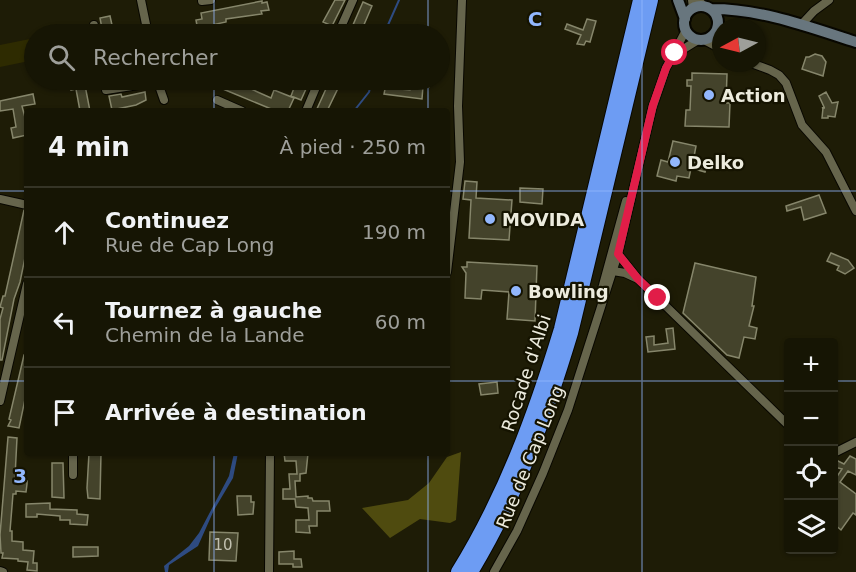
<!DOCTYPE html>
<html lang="fr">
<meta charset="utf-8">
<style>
body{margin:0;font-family:"DejaVu Sans",sans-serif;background:#232213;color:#f1f3f6}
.controls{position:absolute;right:18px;bottom:18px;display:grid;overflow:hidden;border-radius:6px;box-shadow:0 2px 4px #0004}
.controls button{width:54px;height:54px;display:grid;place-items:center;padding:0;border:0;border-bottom:2px solid #353426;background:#161504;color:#f1f3f6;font:30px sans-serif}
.compass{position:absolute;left:712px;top:18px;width:54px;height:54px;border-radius:50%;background:#161504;box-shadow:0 2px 4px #0004;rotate:263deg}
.stop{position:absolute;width:18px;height:18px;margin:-14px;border:4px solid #e11d48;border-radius:50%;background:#fff}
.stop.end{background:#e11d48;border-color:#fff;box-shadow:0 2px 6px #0008}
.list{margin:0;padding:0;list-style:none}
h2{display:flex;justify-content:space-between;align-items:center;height:78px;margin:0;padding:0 24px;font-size:26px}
h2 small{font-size:20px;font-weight:400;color:#9e9f9a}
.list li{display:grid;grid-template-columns:39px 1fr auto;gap:18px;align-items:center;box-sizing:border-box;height:90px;padding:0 24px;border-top:2px solid #353426}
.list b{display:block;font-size:22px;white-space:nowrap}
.list p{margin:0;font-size:20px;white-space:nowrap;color:#9e9f9a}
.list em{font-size:20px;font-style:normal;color:#9e9f9a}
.icon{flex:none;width:33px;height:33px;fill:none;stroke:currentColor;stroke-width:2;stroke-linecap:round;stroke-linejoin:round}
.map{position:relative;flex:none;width:856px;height:572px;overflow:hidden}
.search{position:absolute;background:#161504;box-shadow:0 2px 4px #0004;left:24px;top:24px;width:426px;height:66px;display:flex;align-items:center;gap:15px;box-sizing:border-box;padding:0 21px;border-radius:33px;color:#9e9f9a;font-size:22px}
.panel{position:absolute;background:#161504;box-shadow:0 2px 4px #0004;left:24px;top:108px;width:426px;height:348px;border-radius:6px}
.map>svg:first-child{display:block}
.green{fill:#2e2b01}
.forest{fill:#4f4b0f}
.water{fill:#2e4b81}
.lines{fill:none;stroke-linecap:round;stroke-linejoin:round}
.stream{stroke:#2e4b81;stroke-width:2}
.building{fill:#44432b;stroke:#86866b;stroke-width:1.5}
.street-casing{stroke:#080700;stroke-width:10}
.secondary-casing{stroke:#080700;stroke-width:14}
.highway-casing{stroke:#080700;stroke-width:16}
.street{stroke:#66654c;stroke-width:8}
.secondary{stroke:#68767e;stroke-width:10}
.highway{stroke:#6d9cf3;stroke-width:14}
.route{stroke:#e11d48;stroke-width:8}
.grid{fill:none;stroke:#92b7fd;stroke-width:1.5;stroke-opacity:0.55}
.poi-dot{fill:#92b7fd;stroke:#151300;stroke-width:2}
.labels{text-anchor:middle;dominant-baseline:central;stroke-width:4.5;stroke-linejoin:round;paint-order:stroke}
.number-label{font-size:15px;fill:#c2c1b0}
.poi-label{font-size:18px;font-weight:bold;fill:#ecebdd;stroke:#151300;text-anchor:start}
.street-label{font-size:18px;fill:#ecebdd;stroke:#151300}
.grid-label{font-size:20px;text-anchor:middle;font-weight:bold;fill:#92b7fd;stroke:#151300;stroke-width:4.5;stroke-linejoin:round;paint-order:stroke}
</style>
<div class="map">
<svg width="856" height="572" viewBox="0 0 856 572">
<rect width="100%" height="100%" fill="#1e1c06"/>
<path class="green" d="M30,39l4,21 -34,7v-22z"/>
<path class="forest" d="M461,452l-5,68 -6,3 -30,-4 -30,19 -28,-30 46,-8 21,-17 18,-26z"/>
<path class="water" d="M234,453h4l-5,25 -19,32 -16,36 -29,19 -1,7h-3l-1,-6 25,-20 10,-13 30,-57z"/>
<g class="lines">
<path class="stream" d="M384,34l15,-34
M354,111l15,-19 3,-12"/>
</g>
<path class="building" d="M335,0h10l-13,26 -9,-4z
M262,1v2l5,-1 2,8 -8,1 1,3 -36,5v3l-19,4 1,3 -10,2 -2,-11 6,-1 -1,-6z
M363,2l9,4 -12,28h-11z
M110,16l4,18h-11l-3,-16z
M587,19l9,2 -6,21 -4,-1 -2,4 -7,-1 4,-9 -16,-6 2,-5 16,6z
M815,54l7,2 4,6 -3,14 -21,-7 4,-12h3z
M692,73l35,1 -1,29h4l-1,24 -44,-1 1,-16h4l1,-24h-4v-6h5z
M69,80h15l6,31h-10l-4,-22 -5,1z
M231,80l40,18 3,-8 20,8 -6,13h-12l-53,-22 3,-7 4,2z
M297,80h13l-9,20 -10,-4z
M330,80h12l-15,31h-11z
M389,80h7l-1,7 5,2 10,1 2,-10h18l-1,7 -6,-1 -1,13 -38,-5 1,-5h3z
M145,92l1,8 -10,5 -24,5 -3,-14 12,-2 1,3z
M826,92l6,11 6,-1 -3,15 -7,-1v2h-6l1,-10h2h-3l2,-1 -5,-11z
M33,94l2,10 -13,2 5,19v10l-14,3 -2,-10 5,-1 -3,-18 -13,2v-10z
M673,141l23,5 -3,16 14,3 -2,7 -14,-4 -2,10 -12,-2 -1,5 -19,-5 4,-16 7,2z
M465,181l12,1 -1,16 36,2 -3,40 -40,-2 2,-38 -8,-1z
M520,188l23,1 -1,15 -22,-2z
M819,195l7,18 -22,7 -3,-13 -14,4 -1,-5z
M24,210l3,1v37l-7,34 -6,17 -12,61h-2v-41l3,-11 -3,-1 3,-11h2z
M831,253l17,7 6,8 -9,6 -8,-4 2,-4 -12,-5z
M467,262l70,4 -2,55 -28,-2 2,-27 -27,-2 -1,9 -16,-1 1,-25 -4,-6h5z
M695,263l61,14 -4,29h2l-5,20 8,2 -2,11 -11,-2 -5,21 -12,-3 -44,-42z
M673,328l2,21 -27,3 -2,-15 8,-1v9l14,-2 -2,-14z
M24,355h3v35l-8,38 -11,-2 3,-6 -2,-1z
M497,382l1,11 -17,2 -2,-11z
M8,437l9,1 -2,39h6v4h6v3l-1,8 -10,-1v3h-3l-3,37h2v10l11,1v8l11,1 -1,12h4v8l-10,-1 1,-8 -10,-1v-2l-16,-1 1,-5h-2l-1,-18z
M89,453h12l-1,46 -12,-1 -1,-10z
M284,453h24l-2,20 -6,1v7h-5l1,16 12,-1v2h4l1,3h16l1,10h-13v15h-8l1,7 -14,-1v-12h13l-1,-12 -12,-1 -1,-8h-12v-10h7l-1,-15h8l-1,-13h-11z
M850,456l6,3v16l-8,-4 -8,11 16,12v21l-3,-2 -12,17 -7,-6v-43l8,-12 -8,-2v-8l10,5z
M52,463h11l1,35 -12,-1z
M237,496h14v6h3l-1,12 -15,1z
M50,503v6l27,1v4l11,1 -1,10 -17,-1v-4h-10v-4l-23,-2v3h-11v-13z
M210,532l28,1 -2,28 -27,-1z
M73,547h25v9l-25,1z
M294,551v8h7l1,8h-9v-3h-14v-12z"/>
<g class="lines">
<g class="street-casing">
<path id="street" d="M141,0l7,34
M692,0l1,8
M698,0l6,6
M202,1l9,-1
M94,25l2,9
M801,25l13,-14 15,-11
M716,31l5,17
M338,34l15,-34
M704,40l17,9
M677,53l21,-13
M751,63l19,7 9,5 7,8 16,42 24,27 30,59
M104,80l2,10 52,-8
M157,80l7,20
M217,100l25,11
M652,109l14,-41 20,-38
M306,111l13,-31
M0,199l27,6
M617,255l1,-1 20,25 150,146
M613,268v3l12,2 13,6
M447,272l13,-110 -2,-56 4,-106
M600,296l26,-95
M0,401l27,-117
M834,453l22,-11
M73,475v-22
M0,571l3,1
M269,572l1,-119
M494,572l23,-41 26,-58 25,-63 50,-156 35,-149"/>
</g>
<g class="secondary-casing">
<path id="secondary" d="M678,0l7,19
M684 23a17 17 0 1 1 34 0a17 17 0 1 1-34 0Z
M712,9c50,0 97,18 144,33"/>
</g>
<g class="highway-casing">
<path id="highway" d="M458,572c47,-76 77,-158 103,-243l79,-329
M471,572c45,-74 75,-156 100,-239l80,-333"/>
</g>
<use href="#street" class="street"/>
<use href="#secondary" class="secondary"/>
<use href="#highway" class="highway"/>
</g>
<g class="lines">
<path class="route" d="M658,298l-20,-19 -20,-25 35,-149 13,-37 9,-15"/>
</g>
<path class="grid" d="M214,0v34M428,0v34M642,0v572M214,80v31M428,80v31M0,191h27M447,191h409M0,381h27M447,381h341M834,381h22M214,453v119M428,453v119"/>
<g class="poi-dot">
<circle cx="709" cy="95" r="6"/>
<circle cx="675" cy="162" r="6"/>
<circle cx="490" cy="219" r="6"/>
<circle cx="516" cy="291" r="6"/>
</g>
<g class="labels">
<g class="number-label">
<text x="223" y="545">10</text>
</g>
<g class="poi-label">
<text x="721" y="95">Action</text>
<text x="687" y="162">Delko</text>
<text x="502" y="219">MOVIDA</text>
<text x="528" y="291">Bowling</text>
</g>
<g class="street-label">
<text transform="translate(526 373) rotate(-72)">Rocade d'Albi</text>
<text transform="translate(530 457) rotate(-68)">Rue de Cap Long</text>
</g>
</g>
<g class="grid-label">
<text x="535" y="26">C</text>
<text x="20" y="483">3</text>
</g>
</svg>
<div class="controls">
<button>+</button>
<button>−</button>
<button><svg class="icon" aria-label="locate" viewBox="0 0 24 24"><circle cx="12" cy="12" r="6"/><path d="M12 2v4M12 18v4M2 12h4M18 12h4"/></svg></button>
<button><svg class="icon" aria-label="layers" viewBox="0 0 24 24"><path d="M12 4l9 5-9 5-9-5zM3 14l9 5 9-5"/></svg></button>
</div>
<svg class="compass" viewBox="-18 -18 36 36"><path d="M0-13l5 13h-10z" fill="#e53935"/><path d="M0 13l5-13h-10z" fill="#9e9f9a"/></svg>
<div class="stop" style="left:675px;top:53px"></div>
<div class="stop end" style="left:658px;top:298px"></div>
<div class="search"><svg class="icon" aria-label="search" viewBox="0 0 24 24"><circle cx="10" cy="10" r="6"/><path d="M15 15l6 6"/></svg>Rechercher</div>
<section class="panel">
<h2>4 min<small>À pied · 250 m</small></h2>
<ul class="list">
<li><svg class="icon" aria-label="ahead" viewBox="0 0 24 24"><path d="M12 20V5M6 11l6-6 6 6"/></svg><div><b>Continuez</b><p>Rue de Cap Long</p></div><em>190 m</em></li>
<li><svg class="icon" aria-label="left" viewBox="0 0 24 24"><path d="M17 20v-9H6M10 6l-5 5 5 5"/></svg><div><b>Tournez à gauche</b><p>Chemin de la Lande</p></div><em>60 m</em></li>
<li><svg class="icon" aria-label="arrive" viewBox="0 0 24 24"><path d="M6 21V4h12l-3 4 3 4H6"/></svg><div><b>Arrivée à destination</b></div></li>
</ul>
</section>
</div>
